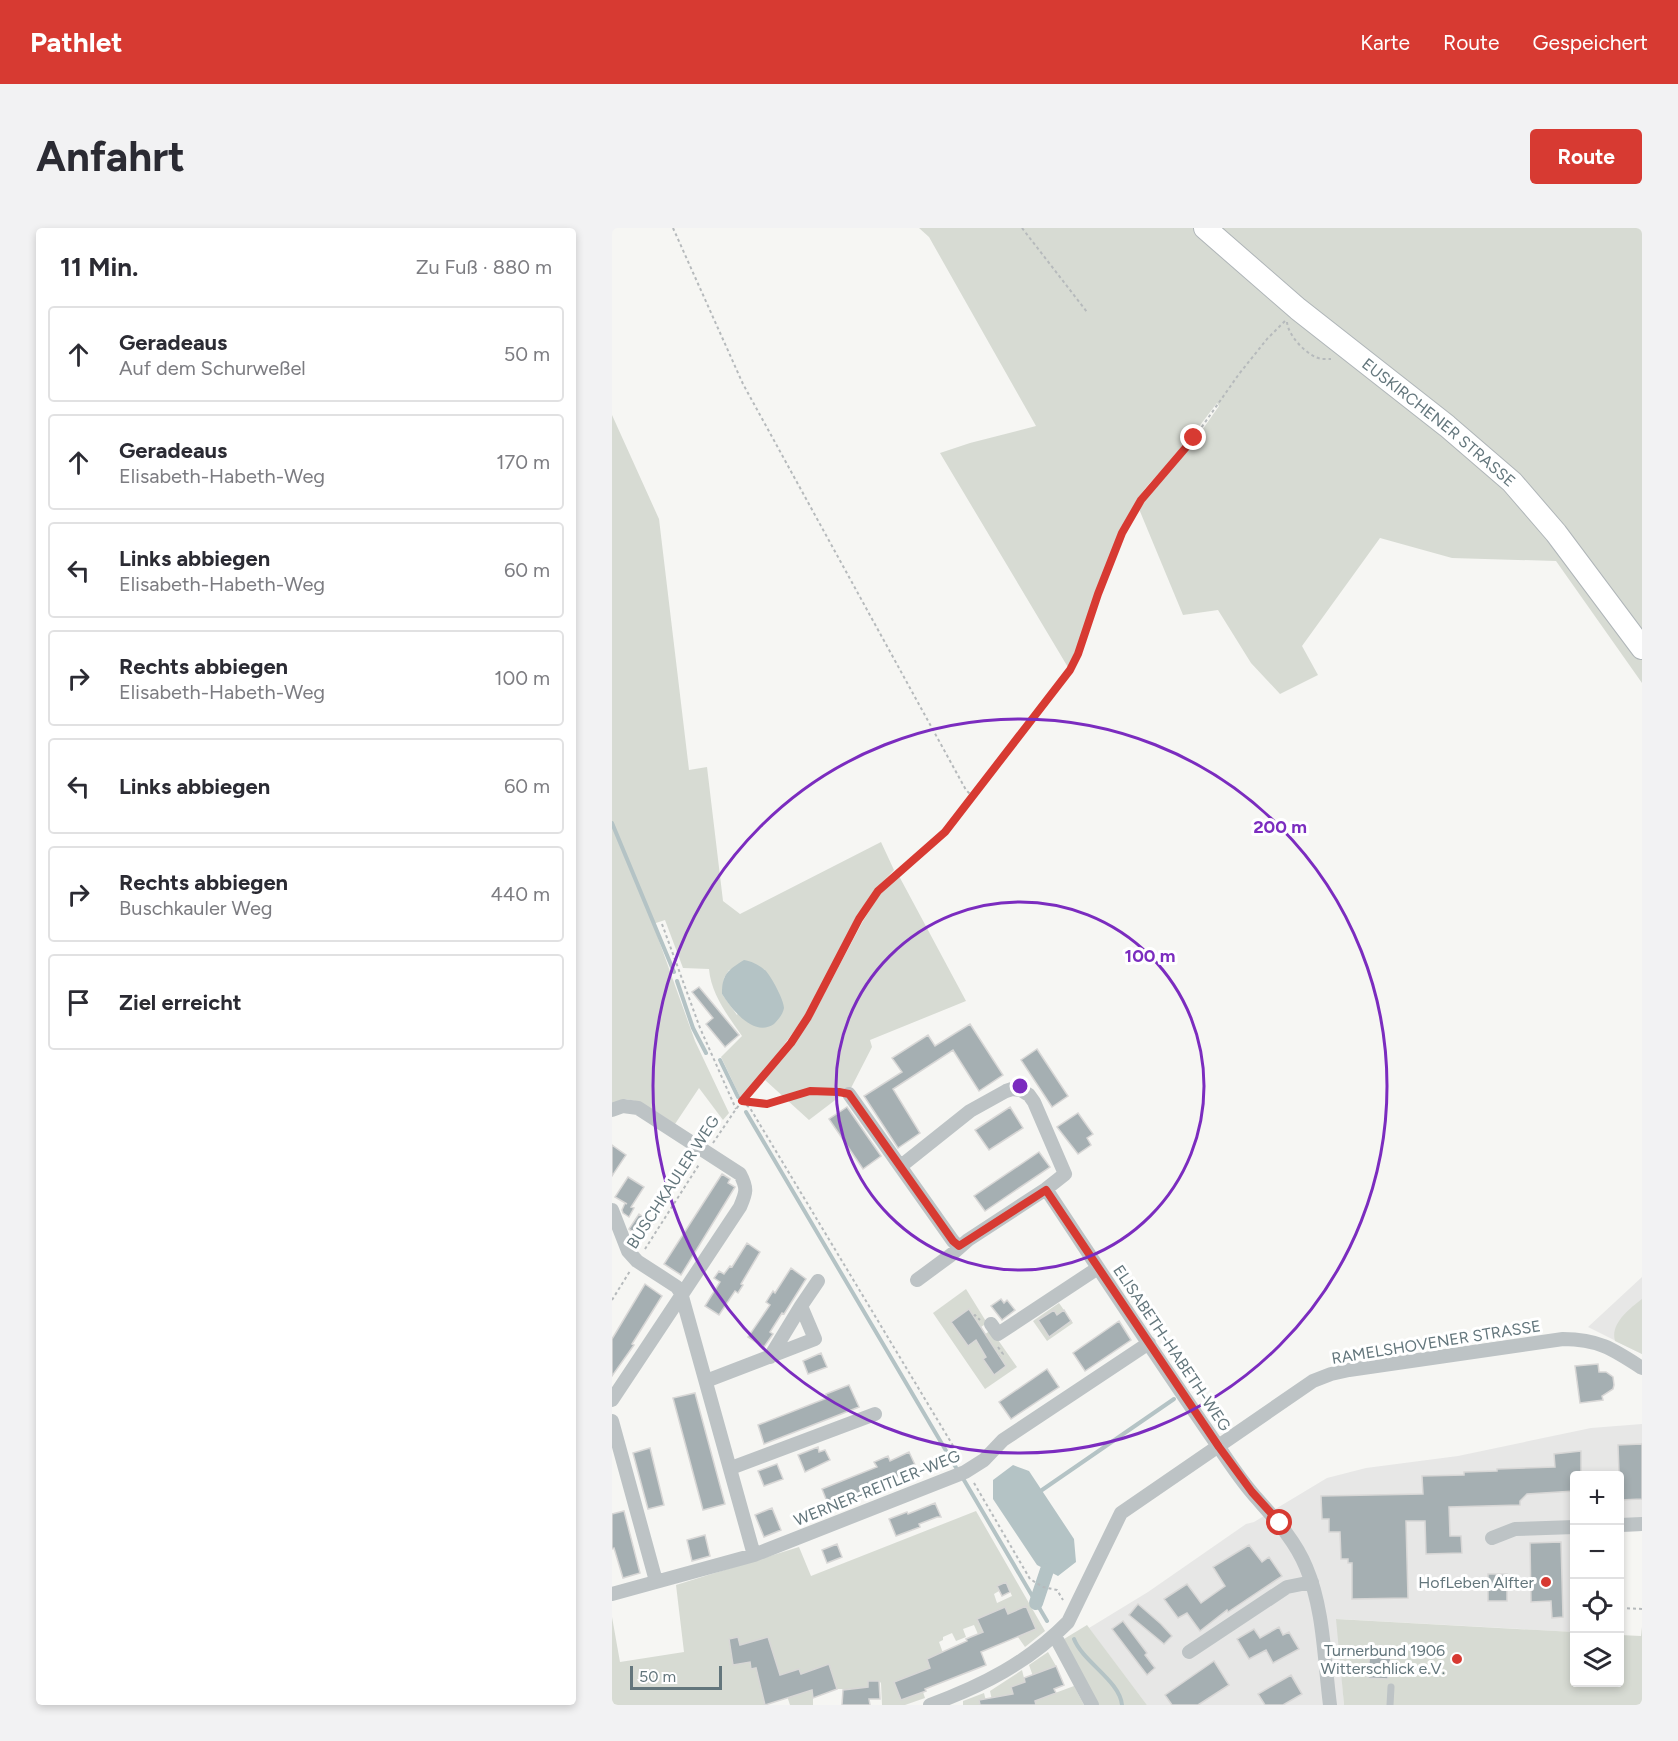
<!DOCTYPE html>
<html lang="de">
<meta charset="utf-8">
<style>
body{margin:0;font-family:Figtree,sans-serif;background:#f2f2f3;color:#2b2b33}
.controls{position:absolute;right:18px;bottom:18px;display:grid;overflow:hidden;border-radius:6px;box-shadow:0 3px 9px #0003}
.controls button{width:54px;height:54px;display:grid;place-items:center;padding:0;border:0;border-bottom:2px solid #e1e1e2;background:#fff;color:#2b2b33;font:30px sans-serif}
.scale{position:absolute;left:18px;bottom:15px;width:92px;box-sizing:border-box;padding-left:6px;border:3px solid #63767c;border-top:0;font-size:16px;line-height:21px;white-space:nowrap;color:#63767c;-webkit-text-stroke:4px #fff;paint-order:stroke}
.stop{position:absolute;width:18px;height:18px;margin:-14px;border:4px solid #d73a32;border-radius:50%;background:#fff}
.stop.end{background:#d73a32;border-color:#fff;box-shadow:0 2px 6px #0008}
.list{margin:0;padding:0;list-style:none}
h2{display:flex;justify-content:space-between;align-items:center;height:78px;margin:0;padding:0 24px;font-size:26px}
h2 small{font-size:20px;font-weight:400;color:#7c7c81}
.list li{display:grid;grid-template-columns:39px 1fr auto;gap:18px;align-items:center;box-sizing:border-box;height:96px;margin:0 12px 12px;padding:0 12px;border:2px solid #e1e1e2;border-radius:6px}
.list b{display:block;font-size:22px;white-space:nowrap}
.list p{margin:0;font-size:20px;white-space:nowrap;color:#7c7c81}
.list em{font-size:20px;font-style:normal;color:#7c7c81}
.icon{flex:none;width:33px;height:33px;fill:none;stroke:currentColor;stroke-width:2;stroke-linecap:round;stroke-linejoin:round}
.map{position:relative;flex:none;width:1030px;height:1477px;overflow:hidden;border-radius:6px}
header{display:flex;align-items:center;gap:36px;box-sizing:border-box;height:84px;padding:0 30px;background:#d73a32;color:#fff}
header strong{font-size:28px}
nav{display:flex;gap:33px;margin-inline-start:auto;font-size:21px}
.intro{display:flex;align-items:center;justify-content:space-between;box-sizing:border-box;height:144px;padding:0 36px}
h1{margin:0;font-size:42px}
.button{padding:15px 27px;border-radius:6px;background:#d73a32;color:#fff;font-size:21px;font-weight:700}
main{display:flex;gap:36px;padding:0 36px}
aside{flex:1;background:#fff;border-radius:6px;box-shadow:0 3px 9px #0003}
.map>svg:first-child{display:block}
.built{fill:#e7e7e6}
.green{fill:#d7dbd3;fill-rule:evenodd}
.water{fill:#b4c3c5}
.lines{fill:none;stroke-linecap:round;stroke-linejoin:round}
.stream{stroke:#b4c3c5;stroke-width:4}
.canal{stroke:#b4c3c5;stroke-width:14}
.building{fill:#a5afb2;stroke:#d8d7d6;stroke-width:1.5}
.primary-casing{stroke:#afb5b8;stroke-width:24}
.path{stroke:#b6babc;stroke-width:2;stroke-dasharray:3 3;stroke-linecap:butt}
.lane{stroke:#bdc3c5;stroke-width:7}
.street{stroke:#bdc3c5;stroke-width:14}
.primary{stroke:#fff;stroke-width:22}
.route{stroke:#d73a32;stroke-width:8}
.ring{fill:none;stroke:#7b2cbf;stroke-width:3}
.poi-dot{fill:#d73a32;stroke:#fff;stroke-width:2}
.labels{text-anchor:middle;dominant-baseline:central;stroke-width:6;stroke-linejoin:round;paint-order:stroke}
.street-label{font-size:16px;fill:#63767c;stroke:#fff}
.poi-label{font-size:16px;fill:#63767c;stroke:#fff;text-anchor:end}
.centre{fill:#7b2cbf;stroke:#fff;stroke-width:3}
.ring-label{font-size:18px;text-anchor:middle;font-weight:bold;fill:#7b2cbf;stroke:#fff;stroke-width:6;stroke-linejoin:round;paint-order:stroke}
</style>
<header>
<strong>Pathlet</strong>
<nav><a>Karte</a><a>Route</a><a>Gespeichert</a></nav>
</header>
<div class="intro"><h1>Anfahrt</h1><a class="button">Route</a></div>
<main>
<aside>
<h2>11 Min.<small>Zu Fuß · 880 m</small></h2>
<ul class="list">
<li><svg class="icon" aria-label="ahead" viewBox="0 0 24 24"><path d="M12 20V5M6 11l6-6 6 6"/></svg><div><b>Geradeaus</b><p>Auf dem Schurweßel</p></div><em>50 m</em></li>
<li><svg class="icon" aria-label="ahead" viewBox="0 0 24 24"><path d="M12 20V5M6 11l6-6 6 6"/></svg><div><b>Geradeaus</b><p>Elisabeth-Habeth-Weg</p></div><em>170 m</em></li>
<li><svg class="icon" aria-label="left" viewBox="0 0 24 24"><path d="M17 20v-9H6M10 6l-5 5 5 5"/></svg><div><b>Links abbiegen</b><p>Elisabeth-Habeth-Weg</p></div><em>60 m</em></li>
<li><svg class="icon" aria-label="right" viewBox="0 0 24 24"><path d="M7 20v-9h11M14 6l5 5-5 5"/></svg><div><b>Rechts abbiegen</b><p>Elisabeth-Habeth-Weg</p></div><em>100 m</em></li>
<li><svg class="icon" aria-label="left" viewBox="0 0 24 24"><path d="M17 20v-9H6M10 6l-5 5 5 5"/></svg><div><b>Links abbiegen</b></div><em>60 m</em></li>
<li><svg class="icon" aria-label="right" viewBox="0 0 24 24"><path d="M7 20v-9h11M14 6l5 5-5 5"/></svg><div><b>Rechts abbiegen</b><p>Buschkauler Weg</p></div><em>440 m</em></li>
<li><svg class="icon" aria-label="arrive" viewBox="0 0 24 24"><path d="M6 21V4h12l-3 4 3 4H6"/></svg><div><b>Ziel erreicht</b></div></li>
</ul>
</aside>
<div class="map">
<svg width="1030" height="1477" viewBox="0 0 1030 1477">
<rect width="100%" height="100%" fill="#f6f6f3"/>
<path class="built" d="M1030,1049v77l-54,-27z
M1030,1196v107l-22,1v-56h-45l-1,156 -237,-13 7,86h-197l-58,-77 59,-36 98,-68 8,-2 73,-44 39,-10 92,-12 133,-28z"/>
<path class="green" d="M307,0h723v455l-86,-122 -104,-3 -72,-20 -78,108 16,29 -38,19 -29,-31 -33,-53 -35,5 -44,-106 3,-7 56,-66 21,-30 -2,-3c-15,20 -30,39 -46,58 -11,12 -25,24 -33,38 -34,53 -45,114 -69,170l-129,-216 30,-10 66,-17 -107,-189z
M0,187l47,104 30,251 18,-3 16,134 17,13 141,-72 13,28 -19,20 -19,27 -50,98 -31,42 -34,42 -20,-42 21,-21c-14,-20 -31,-42 -33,-67l-26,-1 -18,-48 -12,4 42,117 34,72 -6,7 -24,-32 -24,36 -35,-22 -14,-3 -14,5zM147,739l6,3 -28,45 -15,-21 2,-16 5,-8z
M287,648l67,125 -96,39 2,7 -21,41 -42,32 -44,-40 46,-61 52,-98 17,-27z
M354,1061l21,34 -24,16 5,7 23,-16 26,37 -32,22 -52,-76z
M1030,1071v55l-27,-13c-5,-17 14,-32 27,-42z
M447,1075l14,20 -26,18 -14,-20z
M364,1283l69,120 -20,16 -7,-10 18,-8 -28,-15 -5,1 -3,-6 -23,10 12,28 -5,1 -10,-23 -11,4 3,8 -10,4 -4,-8 -9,4v3l-4,2 4,11 -16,7 7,18 -40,4 7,18 22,-8 2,6 -20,7h-23l-1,-22 -2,-2h-11v8h-31l-8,-24 -12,32h-4v8h-23l-22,-67 -21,11 4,20 6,-1 8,37h-153v-88l8,45 64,-10 -8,-67 123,-38 12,29zM394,1354l6,14 -15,7 -3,-9 5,-3 -1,-5z
M724,1391l238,13 1,50h45v-47l21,1 1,-9v78h-298z
M475,1397l60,80h-49l-34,-66z
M436,1424l8,14 -18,7 9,23 27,-10 10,19h-48l-8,-24 6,-2 -5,-14z
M410,1442l3,12 -8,23h-24l-3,-14z
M372,1465l3,12h-24v-4z"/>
<path class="water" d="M132,732c7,1 15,5 21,10 6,6 19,30 19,38 -1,6 -6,12 -10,16 -21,14 -43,-16 -52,-30 0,-20 6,-24 22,-34z
M401,1237l16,6 45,68 2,23 -18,14 -21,-11 -44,-66v-19z"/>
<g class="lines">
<path class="stream" d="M0,595l62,149
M65,753l16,47 13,25
M108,832l18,37
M134,884l212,359
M349,1247l86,146
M430,1262l132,-91
M462,1411c9,23 46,42 48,66"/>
<path class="canal" d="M424,1375l11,-33"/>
</g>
<path class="building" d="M87,759l40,48 -14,12 -19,-23 7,-6 -21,-26z
M358,796l33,51 -24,16 -26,-41 -60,39 27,44 -22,15 -34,-52 38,-24 -10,-14 36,-23 7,11z
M425,821l31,47 -16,11 -31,-47z
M235,879l34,49 -18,13 -34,-50z
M398,879l13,21 -34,22 -14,-20z
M466,885l15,21 -6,4 4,7 -13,9 -21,-27z
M0,917l14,10 -14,21z
M427,924l11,15 -65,44 -11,-15z
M110,946l8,5 -2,4 7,4 -54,88 -17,-11z
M16,949l16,10 -13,20 3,1 -5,9 -6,-4 -1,-3 3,-7 2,1 -12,-7z
M27,986l14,10 -10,15 -14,-10z
M135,1015l13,9 -19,32 2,1 -5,8 -3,-2 -16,24 -14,-9 15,-24 -6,-4 5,-7 5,3 6,-8 2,1z
M179,1040l15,11 -22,35 -2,-1 -12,19 3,2 -9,13 -16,-10 22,-32 -4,-3 7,-11 2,2z
M33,1056l17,12 -30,48 2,1 -22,31v-37z
M389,1071l3,4 3,-3 8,10 -13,10 -11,-14z
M357,1081l37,57 -12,9 -11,-16 3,-2 -10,-17 -8,6 -17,-24z
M442,1082l3,5 7,-5 7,11 -22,16 -11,-17z
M507,1093l12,19 -46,31 -12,-18z
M209,1125l6,14 -19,7 -5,-13z
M986,1136l1,8h7l7,5 1,8 -1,4 -11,7 1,4 -23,3 -5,-37z
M435,1141l12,18 -48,32 -12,-17z
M237,1157l10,22 -95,37 -6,-19 69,-27 -1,-4z
M83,1165l30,111 -22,6 -30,-112z
M1030,1216v55l-22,1 -2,-55z
M206,1219l1,5 6,-2 5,10 -25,12 -7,-17z
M38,1220l14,57 -16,4 -15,-56z
M969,1223v25h-6v15l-48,3 -7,7v4l-71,2 1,29h11l1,17 -36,1 -1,-33h-19l2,77 -56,1v-36h-4v-4h-7l-1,-27h-11v-13h-7l-1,-23 102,-2 -1,-18 42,-1v-3l33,-1v-2l58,-2 -1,-13z
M297,1224l8,17 -43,18 2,4 -46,18 -8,-20 55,-22 -3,-5 14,-6 2,5z
M165,1236l6,15 -19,7 -6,-15z
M323,1275l6,14h-4l-18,7 1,3 -24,9 -7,-17 18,-7 1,2z
M160,1280l9,22 -17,7 -9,-22z
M12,1283l16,62 -17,5 -9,-30 -2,1v-35z
M93,1307l5,21 -18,5 -5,-21z
M949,1314l2,75 -11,1 -1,-17 -20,1 -1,-59z
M225,1316l5,13 -15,6 -5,-13z
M637,1317l13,17 7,-5 13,19 -54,36 -1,-2 -27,21 -13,-18 -9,5 -14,-19 23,-15 14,19 24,-17 -12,-19z
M876,1346h19v27h-19z
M394,1354l4,10 -8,4 -5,-10z
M526,1376l23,20 11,12 -8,8 -35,-29z
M414,1378l10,23 -55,23 5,13 -61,24 1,2 -25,9 -7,-18 36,-14 -3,-9 40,-18 -1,-2 17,-7 -6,-13 28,-12 3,7z
M511,1393l24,32 -2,2 10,13 -8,7 -35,-46z
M667,1399l4,8 6,-3 10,17 -26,14 -7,-13 -17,9 -12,-20 17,-10 6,9z
M126,1409l2,8 28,-8 12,38 19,-6 2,5 28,-10 8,25 -24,9 -1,-8 -47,15 -9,-37 -5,1 -1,-7 -17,3 -4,-26z
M758,1418h14v6l7,1 -1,21h-2v5l-20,-1z
M602,1433l15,24 -31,20h-26l-7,-10z
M444,1438l8,19 -10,4 2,4 -21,8 1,4h-56l-1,-5 34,-6 -2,-7 14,-5 -1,-4z
M679,1447l11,19 -19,11h-18l-7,-11z
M256,1453h11l1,18h-11l1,6h-28l1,-15 25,-3z"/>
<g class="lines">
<g class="primary-casing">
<g id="primary">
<path id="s1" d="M593,0l93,81 149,117 65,56 44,51 86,115"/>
</g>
</g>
<path class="path" d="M61,0l70,156 223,406 7,7
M410,0l65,84
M675,94c1,14 21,35 35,37 3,0 6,0 9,0
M50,696l38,104 36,81
M130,873l8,7 211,351
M133,874l22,2 43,-13 26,1
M101,915l23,-34 55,-66 17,-26 51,-98 19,-28 67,-59 125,-161 14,-32 14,-45 17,-44 26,-50 53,-62 45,-64 28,-35 18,-18
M33,1021l55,-86
M0,1072l18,-29
M362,1088l1,-1 5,5
M386,1119l5,7 -3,2
M362,1255l56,96 13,8 14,3 6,10
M1009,1380l21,1"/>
<path class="lane" d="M778,1477l1,-18"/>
<path class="street" d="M237,866l104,147 6,6
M0,882l11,-4 15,2 102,66c8,15 6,19 0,33l-128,193
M289,938l69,-55 36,-20 6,-2 9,1 8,5 5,7 31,72 -19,15 -78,51 -17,15 -34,25
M434,961c57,86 113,172 172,257 11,16 22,33 35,48 20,23 41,44 53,73 18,42 18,92 24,138
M0,982l16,41 9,10 40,26 4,6 73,262
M379,1096l7,10 100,-66
M158,1129l31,-51
M94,1153l109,-42 -14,-33 17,-25
M0,1193l44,160
M119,1240l144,-54
M1008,1297l22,-1
M880,1310l23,-9 60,-2
M0,1366l142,-39 211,-83 19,-12 19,-20 146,-97
M443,1408l37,69
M577,1424l98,-65 25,-5
M318,1477c52,-19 99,-43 138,-83l53,-109 192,-132 18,-7 18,-4 214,-31c35,0 50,10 79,29"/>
<use href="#primary" class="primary"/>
</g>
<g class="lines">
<path class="route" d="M582,210l-53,62 -19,33 -24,61 -20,60 -8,16 -125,162 -67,59 -19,28 -51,98 -17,26 -49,58 25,3 43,-13 29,1 10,2 104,147 6,5 87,-56 173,257 33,45 28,31"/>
</g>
<g class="ring">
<circle cx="408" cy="858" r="184"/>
<circle cx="408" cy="858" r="367"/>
</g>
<g class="poi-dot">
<circle cx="934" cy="1354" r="6"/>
<circle cx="845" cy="1431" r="6"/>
</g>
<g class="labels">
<g class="street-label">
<text stroke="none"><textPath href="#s1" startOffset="304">EUSKIRCHENER STRASSE</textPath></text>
<text transform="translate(61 954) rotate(-57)">BUSCHKAULER WEG</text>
<text transform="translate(824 1114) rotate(-9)">RAMELSHOVENER STRASSE</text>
<text transform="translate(560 1120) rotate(56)">ELISABETH-HABETH-WEG</text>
<text transform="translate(265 1260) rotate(-22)">WERNER-REITLER-WEG</text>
</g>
<g class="poi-label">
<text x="922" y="1354">HofLeben Alfter</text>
<text x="833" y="1422">Turnerbund 1906<tspan x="833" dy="18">Witterschlick e.V.</tspan></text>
</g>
</g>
<circle cx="408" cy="858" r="9" class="centre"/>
<g class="ring-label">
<text x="668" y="605">200 m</text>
<text x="538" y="734">100 m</text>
</g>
</svg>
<div class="controls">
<button>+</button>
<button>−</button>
<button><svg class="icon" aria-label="locate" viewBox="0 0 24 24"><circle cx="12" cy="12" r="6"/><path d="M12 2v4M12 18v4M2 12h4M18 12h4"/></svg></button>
<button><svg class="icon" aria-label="layers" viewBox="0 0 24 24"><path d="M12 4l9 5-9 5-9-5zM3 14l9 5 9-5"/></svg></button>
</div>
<div class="scale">50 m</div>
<div class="stop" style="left:668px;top:1295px"></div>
<div class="stop end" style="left:582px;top:210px"></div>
</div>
</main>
